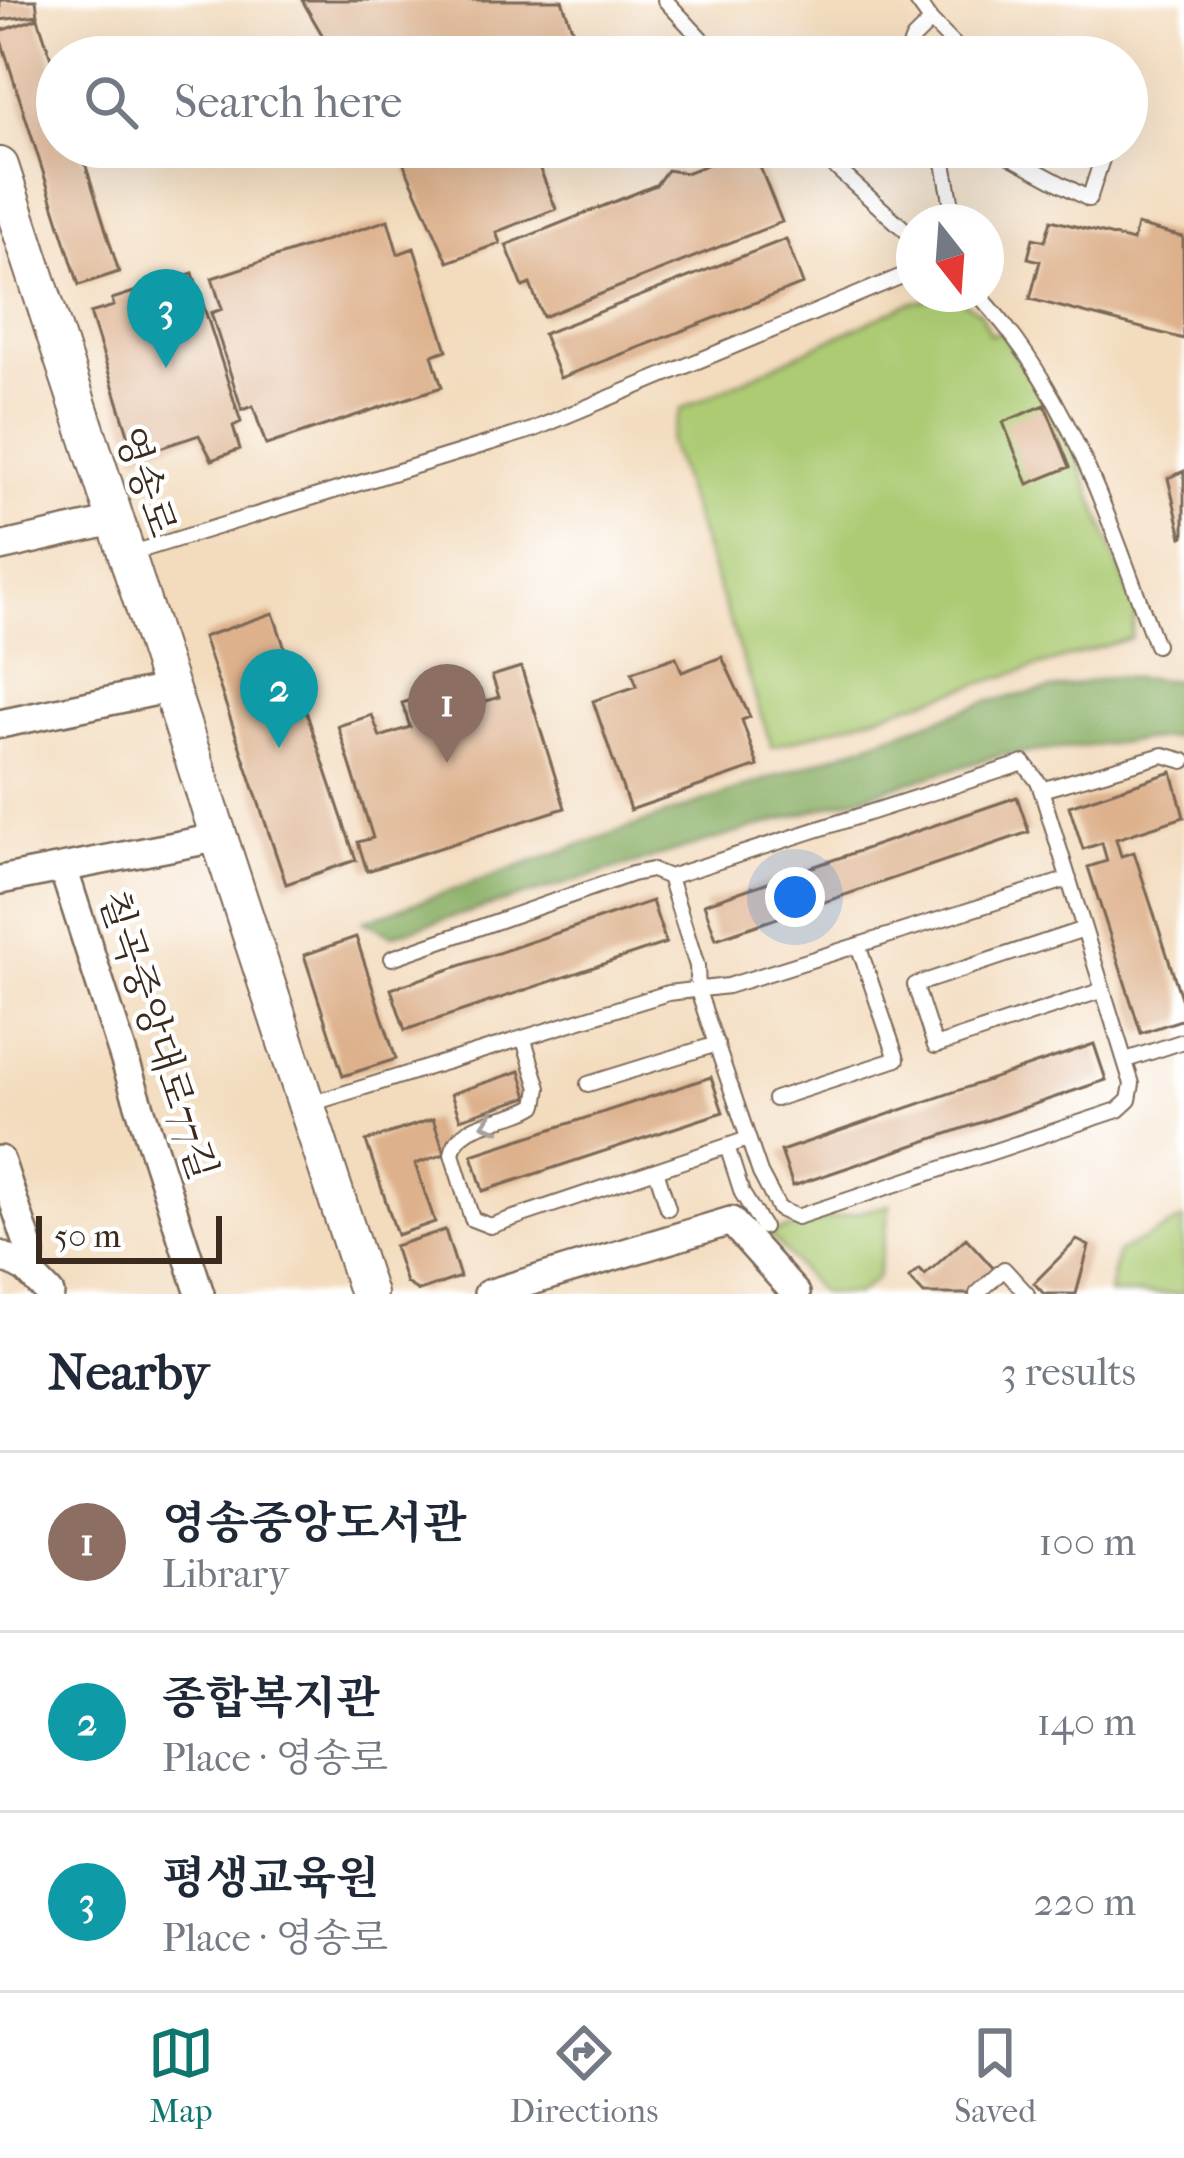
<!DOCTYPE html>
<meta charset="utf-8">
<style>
body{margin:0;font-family:"IM FELL French Canon","Noto Serif KR",serif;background:#f6f6f7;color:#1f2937}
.compass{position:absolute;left:896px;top:204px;width:108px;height:108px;border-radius:50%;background:#fff;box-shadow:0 12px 48px #0002;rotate:163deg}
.scale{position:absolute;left:36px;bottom:30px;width:186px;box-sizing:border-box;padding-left:12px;border:6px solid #3b2a1e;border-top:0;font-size:33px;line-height:42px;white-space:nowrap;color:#3b2a1e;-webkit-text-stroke:9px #fff;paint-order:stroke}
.you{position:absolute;left:795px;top:897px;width:42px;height:42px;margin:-30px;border:9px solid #fff;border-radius:50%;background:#1a73e8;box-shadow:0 0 0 18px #1a73e833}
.badge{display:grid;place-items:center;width:78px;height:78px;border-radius:50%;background:#0f766e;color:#fff;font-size:39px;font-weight:700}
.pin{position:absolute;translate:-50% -99px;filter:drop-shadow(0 3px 6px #0008)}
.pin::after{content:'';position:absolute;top:63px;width:42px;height:36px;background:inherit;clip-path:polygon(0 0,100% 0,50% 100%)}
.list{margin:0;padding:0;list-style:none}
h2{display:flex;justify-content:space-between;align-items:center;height:156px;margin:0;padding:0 48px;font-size:51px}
h2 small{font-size:39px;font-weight:400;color:#747a83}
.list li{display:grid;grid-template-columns:78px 1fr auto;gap:36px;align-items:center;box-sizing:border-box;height:180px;padding:0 48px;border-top:3px solid #e0e1e3}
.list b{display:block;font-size:45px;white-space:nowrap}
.list p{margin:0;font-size:39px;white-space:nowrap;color:#747a83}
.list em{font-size:39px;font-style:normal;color:#747a83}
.icon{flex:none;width:66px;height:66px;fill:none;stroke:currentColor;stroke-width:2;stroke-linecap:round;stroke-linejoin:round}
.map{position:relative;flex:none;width:1184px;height:1294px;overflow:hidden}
.search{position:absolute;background:#fff;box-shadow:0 12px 48px #0002;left:36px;right:36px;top:36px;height:132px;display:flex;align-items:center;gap:30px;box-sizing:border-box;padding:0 42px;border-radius:66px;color:#747a83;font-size:45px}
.sheet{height:696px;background:#fff}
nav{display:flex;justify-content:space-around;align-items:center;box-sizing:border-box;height:168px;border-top:3px solid #e0e1e3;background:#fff;font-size:33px;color:#747a83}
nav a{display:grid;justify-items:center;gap:6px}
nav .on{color:#0f766e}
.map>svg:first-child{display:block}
.green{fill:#accb73;stroke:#747a48;stroke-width:3}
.forest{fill:#89af65;stroke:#626c42;stroke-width:3}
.building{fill:#ddb18c}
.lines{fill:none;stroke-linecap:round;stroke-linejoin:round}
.lane-casing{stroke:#7b6856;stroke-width:18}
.street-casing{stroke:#7b6856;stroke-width:32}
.secondary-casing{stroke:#7b6856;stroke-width:40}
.lane{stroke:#fff;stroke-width:14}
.street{stroke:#fff;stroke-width:27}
.secondary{stroke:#fff;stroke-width:36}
.oneway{stroke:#a79f9a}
.labels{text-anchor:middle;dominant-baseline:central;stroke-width:9;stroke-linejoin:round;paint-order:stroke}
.street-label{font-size:39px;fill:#3b2a1e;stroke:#fff}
</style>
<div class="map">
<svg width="1184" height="1294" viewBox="0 0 1184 1294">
<rect width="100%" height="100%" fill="#fff"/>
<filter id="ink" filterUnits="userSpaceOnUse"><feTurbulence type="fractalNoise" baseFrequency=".00833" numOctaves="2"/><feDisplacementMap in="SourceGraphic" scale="24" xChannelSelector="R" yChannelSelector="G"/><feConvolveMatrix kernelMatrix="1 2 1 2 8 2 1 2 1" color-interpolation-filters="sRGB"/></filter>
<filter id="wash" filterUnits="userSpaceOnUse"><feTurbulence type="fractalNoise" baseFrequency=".004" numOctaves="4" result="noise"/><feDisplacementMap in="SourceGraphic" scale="48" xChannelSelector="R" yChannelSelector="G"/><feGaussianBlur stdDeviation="2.7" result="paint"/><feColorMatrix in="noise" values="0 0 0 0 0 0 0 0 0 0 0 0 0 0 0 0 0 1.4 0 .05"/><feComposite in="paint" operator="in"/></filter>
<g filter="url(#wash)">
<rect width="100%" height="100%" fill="#f3dcbe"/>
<path class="green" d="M953,295l27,17 10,23 12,-4 21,37 9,1 37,67 67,176 -5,26 -359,109 -103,-305 12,-33 228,-106z
M890,1205l-13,73 -19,16h-37l-52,-61z
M1184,1219v75h-75l8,-41z"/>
<path class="forest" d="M1114,677l70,4v55l-183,19 -609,180 -28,-14 622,-219z"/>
<g id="blocks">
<path class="building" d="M0,0h36l2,15 -38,5z
M302,0h260l13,37 -55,20h-185z
M38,18l19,59v70h23l39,125 -40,13 -79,-248v-6z
M408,147h123l25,62 -60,23 4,11 -52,19 -50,-111z
M752,147l30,75 -239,95 -13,-33 -7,3 -17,-42 150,-60 11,-15 19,3z
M388,220l10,34 16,-6 33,102 -15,5 10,32 -176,58 -13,-39 -11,4 -31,-97 11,-4 -10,-31z
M1051,220l82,21 4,-16 46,12 1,102 -154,-40 10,-38 -12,-3 5,-20 12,3z
M786,239l17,45 -243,94 -17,-44z
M193,273l48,149 -8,4 7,23 -28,11 -13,-25 -64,21 -45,-143 24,-7 -2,-7z
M1045,405l25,62 -42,17 -25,-62z
M1184,471v65l-2,1 -14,-59z
M273,613l83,247 -70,24 -83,-247z
M676,657l6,15 40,-15 28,60 -8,3 16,46 -128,44 -37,-109 44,-15 -5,-14z
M521,667l44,141 -198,63 -9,-29 15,-4 -35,-112 34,-11 8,22 30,-10 -8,-24 52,-16 7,22 38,-12 -7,-21z
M1172,772l12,45 -68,22 5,17 13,-4 50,155v12l-43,14 -53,-166 19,-6 -5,-18 -19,6 -14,-43z
M1017,797l12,35 -313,107 -12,-35z
M652,901l14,42 -261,87 -14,-41z
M356,937l40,122 -53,17 -39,-121z
M1094,1044l12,36 -313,106 -12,-35z
M520,1071l8,26 -68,22 -9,-25z
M711,1077l12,35 -240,79 -11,-36z
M433,1119l12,35 -30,10 20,58 -38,13 -31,-94z
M445,1230l15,47 -41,14 -13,-8 -12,-37z
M966,1238l30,33 -25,23h-47l-15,-16 10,-9 6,6z
M1077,1240l12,6 -13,48h-32l-10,-11z"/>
</g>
</g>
<g filter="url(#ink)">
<use href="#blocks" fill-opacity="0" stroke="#7b6856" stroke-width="3"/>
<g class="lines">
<g class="lane-casing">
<path id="lane" d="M665,0l53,57
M931,21l35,36
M906,57l7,-18 18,-18 -15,-21
M813,147l101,91
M941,147l14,75
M1005,147l4,9 80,43 17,-52
M978,294c93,99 130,226 178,351
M129,554l403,-124 382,-159
M1041,790l122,-35 21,6
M1084,929l-169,56 20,61 168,-56
M392,958l240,-84 20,-4 17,7 355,-114 15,20 93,301 -3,16 -11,10 -321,107 -18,-8 -19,-36 -62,-182 -1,-25 -28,-89
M524,1040l15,48 -3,17c-26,18 -77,13 -84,49l20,65 18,7 258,-87
M1126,1060l58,-19
M588,1084l129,-40
M775,1099l122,-40 -39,-114
M310,1104l358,-111 60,-7 341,-107
M727,1146l15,47 21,34
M656,1170l12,38
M977,1294l27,-25 23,25"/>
</g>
<g class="street-casing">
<path id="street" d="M0,547l113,-26
M0,724l171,-36
M63,868l137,426
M0,880l221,-43
M0,1160l31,93 -5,16
M0,1255l26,14 24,25
M488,1294l243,-73 65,73"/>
</g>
<g class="secondary-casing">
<path id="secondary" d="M0,166l368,1128"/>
</g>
<use href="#lane" class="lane"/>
<use href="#street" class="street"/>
<use href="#secondary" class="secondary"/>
</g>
<defs><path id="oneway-chevron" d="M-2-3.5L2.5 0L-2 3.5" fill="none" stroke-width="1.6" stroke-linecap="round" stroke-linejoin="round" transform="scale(3)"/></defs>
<use class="oneway" href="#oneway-chevron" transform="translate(490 1123) rotate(162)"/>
</g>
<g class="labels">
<g class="street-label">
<text transform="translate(146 482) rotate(71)">영송로</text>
<text transform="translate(158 1035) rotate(72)">칠곡중앙대로77길</text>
</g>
</g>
</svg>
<svg class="compass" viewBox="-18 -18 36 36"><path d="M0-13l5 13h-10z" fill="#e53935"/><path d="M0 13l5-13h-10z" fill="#747a83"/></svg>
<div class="scale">50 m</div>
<div class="you"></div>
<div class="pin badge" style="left:447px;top:763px;background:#8d6e63">1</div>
<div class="pin badge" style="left:279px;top:748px;background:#0f9aa8">2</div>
<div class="pin badge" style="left:166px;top:368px;background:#0f9aa8">3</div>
<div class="search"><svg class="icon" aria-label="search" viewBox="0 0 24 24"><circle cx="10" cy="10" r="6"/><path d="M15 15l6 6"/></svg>Search here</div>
</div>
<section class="sheet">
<h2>Nearby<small>3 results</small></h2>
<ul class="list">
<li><span class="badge" style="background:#8d6e63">1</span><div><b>영송중앙도서관</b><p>Library</p></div><em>100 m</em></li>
<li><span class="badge" style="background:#0f9aa8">2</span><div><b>종합복지관</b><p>Place · 영송로</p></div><em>140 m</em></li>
<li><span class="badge" style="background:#0f9aa8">3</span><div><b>평생교육원</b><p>Place · 영송로</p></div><em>220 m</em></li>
</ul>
</section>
<nav>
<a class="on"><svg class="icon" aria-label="map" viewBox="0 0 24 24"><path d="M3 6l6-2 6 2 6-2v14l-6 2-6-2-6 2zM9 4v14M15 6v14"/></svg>Map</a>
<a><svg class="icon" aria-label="directions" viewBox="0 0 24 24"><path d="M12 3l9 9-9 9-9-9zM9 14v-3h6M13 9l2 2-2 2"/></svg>Directions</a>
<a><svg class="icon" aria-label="saved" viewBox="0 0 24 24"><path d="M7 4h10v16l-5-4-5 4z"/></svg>Saved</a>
</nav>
